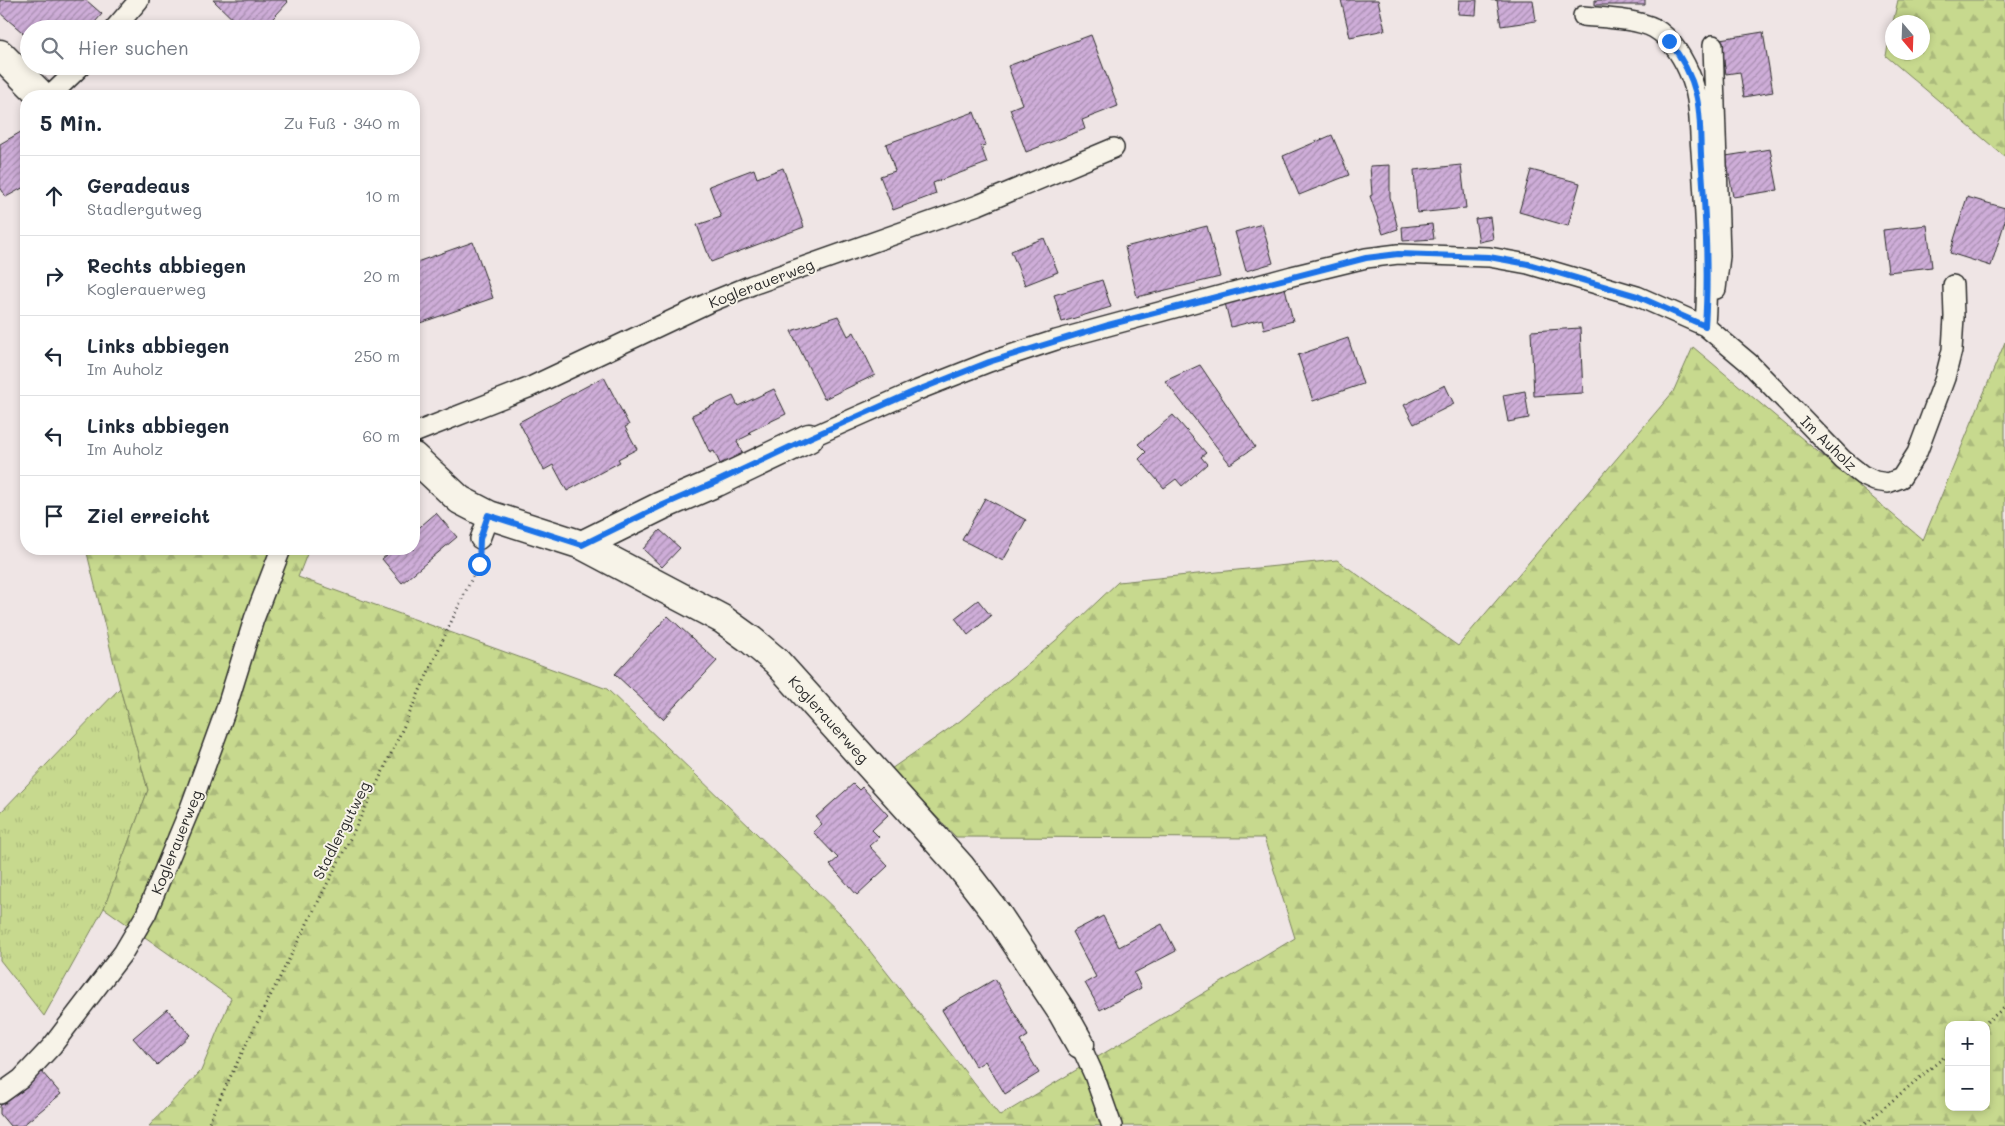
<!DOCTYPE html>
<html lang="de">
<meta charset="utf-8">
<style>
body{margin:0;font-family:Mali,sans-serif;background:#f6f6f7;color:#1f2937}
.controls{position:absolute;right:15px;bottom:15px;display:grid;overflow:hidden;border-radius:10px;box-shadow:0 2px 8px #0003}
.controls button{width:45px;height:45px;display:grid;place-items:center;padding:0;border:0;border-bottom:1px solid #e0e1e3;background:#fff;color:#1f2937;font:25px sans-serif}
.compass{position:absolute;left:1885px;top:15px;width:45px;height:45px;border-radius:50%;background:#fff;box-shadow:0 2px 8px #0003;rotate:161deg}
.stop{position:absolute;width:15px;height:15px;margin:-11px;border:4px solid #1a73e8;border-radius:50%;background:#fff}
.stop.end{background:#1a73e8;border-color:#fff;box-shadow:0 1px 5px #0008}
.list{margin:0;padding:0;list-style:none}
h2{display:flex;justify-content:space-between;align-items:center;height:65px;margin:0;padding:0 20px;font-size:21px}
h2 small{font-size:16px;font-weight:400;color:#747a83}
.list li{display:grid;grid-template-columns:32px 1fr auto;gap:15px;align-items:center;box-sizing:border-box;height:80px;padding:0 20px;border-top:1px solid #e0e1e3}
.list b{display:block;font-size:19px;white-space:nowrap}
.list p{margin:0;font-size:16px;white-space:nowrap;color:#747a83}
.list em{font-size:16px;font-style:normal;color:#747a83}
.icon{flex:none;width:28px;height:28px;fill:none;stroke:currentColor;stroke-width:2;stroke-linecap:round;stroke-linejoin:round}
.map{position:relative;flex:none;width:2005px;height:1126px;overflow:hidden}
.search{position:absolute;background:#fff;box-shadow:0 2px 8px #0003;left:20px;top:20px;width:400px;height:55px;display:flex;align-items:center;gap:12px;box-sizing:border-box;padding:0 18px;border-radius:28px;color:#747a83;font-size:19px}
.panel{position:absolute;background:#fff;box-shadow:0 2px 8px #0003;left:20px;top:90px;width:400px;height:465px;border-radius:20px}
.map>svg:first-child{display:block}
.grass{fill:url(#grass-tufts);stroke:#79825c}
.forest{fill:url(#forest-firs);stroke:#79825c;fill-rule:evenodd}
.building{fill:url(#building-hatch);stroke:#2b2b2b}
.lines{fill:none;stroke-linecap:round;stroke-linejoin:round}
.service-casing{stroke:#2b2b2b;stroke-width:22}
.minor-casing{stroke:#2b2b2b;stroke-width:31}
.path{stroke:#2b2b2b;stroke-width:3;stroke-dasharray:1 4;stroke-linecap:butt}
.service{stroke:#f7f3e8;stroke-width:19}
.minor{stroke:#f7f3e8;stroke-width:28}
.route{stroke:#1a73e8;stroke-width:6}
.labels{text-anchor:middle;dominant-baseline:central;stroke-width:4;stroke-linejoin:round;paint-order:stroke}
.street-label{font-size:15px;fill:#2b2b2b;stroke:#f7f3e8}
</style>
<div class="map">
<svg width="2005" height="1126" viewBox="0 0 2005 1126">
<defs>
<pattern id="grass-tufts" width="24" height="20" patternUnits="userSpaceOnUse" patternTransform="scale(1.25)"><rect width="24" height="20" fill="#c7d98e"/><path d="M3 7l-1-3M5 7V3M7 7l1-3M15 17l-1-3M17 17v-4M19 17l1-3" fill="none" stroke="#abba7b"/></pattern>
<pattern id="forest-firs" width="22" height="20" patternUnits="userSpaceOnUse" patternTransform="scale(1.25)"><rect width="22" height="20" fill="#c7d98e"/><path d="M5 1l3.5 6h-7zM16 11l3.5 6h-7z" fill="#abba7b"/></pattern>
<pattern id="building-hatch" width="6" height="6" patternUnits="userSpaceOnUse" patternTransform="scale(1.25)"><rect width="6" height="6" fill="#ceadd8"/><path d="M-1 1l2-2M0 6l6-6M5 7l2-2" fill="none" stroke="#a78daf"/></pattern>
</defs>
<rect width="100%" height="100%" fill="#efe5e5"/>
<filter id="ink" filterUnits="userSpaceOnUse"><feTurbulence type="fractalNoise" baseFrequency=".02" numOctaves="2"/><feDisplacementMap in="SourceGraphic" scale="10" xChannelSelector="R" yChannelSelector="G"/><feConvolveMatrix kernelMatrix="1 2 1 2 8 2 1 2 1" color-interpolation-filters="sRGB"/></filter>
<g filter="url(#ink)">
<path class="grass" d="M120,688l28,102 -44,118 -60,108 -44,-56v-147z"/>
<path class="forest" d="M1898,0h107v157l-119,-101 6,-32v28h30v-30h-29z
M2005,342v784h-1856l52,-55 30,-73 -127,-90 44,-118 -28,-102 -34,-139h223l-11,28 309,112 236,228 157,199 295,-178 -31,-100 -308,-1 -65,-68 69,-48 101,-85 57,-54 219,-22 121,86 215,-254 20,-45 230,193zM1949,1025h37v82h-37z"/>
<path class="building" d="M0,0h86l16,14 -13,15h-60v9l-29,-25z
M213,0h73l2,2 -25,27h-20z
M1341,0h37l7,30 -35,7z
M1459,0h18l-1,15 -18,-1z
M1491,0h42l3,21 -35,5 -4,-26z
M1595,0h50v5h-50z
M1763,32l10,60 -29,5 -4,-25 -14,2 -6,-35z
M1091,35l27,71 -36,14 3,9 -59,23 -16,-43 12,-5 -14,-38z
M974,112l12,33 -5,1 6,17 -54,20 3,11 -43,16 -13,-34 15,-5 -9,-27z
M26,129v57l-20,11 -6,-10v-43z
M1332,135l17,40 -50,20 -16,-39z
M1770,149l8,41 -45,7 -7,-41z
M1390,165v32l8,32 -15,5 -13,-38 2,-1 -2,-29z
M1461,165l5,43 -49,5 -3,-43z
M783,168l21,59 -93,35 -14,-37 24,-8 -12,-31 45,-17 3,9z
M1531,170l49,13 -12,43 -49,-14z
M1967,197l38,11v13l-14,45 -41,-13z
M1490,217l3,22 -14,3 -4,-23z
M1262,224l11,39 -27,8 -11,-39z
M1432,224l2,15 -31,2 -1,-14z
M1927,225l5,42 -44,5 -5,-42z
M1207,226l13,51 -83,20 -12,-50z
M1044,238l14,34 -33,13 -14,-34z
M473,242l20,56 -79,27v-62z
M1102,280l9,27 -49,15 -8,-27z
M1285,288l8,33 -29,8 -2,-10 -31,8 -6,-24z
M838,316l10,20 6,-4 21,43 -51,24 -33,-68z
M1580,328l3,65 -49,3 -3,-65z
M1348,338l15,46 -50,17 -15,-46z
M1200,365l55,82 -25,17 -65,-83z
M604,377l25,48 -4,2 12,22 -19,10 2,3 -53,29 -14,-26 -9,5 -25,-48z
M1445,385l9,19 -40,20 -10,-19z
M774,389l12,25 -37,18 2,2 -14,7 7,16 -22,11 -8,-17 -4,2 -18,-38 41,-19 5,10z
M1525,391l4,27 -21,4 -5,-27z
M1173,415l33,38 -5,4 6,7 -25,22 -6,-7 -12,9 -25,-29 7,-7 -8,-8z
M985,498l41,22 -23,41 -41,-21z
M436,513l21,24 -55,46 -20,-24 12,-10h20v-17z
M660,530l20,18 -18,19 -19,-18z
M978,600l13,16 -23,19 -13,-17z
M668,616l49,45 -54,58 -48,-45z
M853,784l6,6 3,-3 26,28 -16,15 7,7 -10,9 19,20 -31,29 -27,-30 8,-7 -25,-26 9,-8 -6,-7z
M1103,916l16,31 43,-23 14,27 -42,22 7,15 -41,22 -15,-27 11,-6 -24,-45z
M995,979l33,57 -8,5 19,32 -34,21 -20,-33 -9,6 -34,-57z
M167,1009l23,26 -33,30 -24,-27z
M42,1072l19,22 -39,32h-12l-10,-12v-8z"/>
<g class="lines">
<g class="service-casing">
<path id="service" d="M1583,16c20,2 54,3 71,12 18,10 31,33 38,52 8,22 7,47 9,71 4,57 8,117 4,175
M114,29l25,-29
M1713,45l6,178 1,33 -4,33
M50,96l31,-30
M414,433l114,-45 180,-85 44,-18 226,-80 136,-57
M809,438l104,-46 76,-30 67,-22 236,-64 74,-18 32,-4 91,3 39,7 109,32 68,30 44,37 94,97 19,15 13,6 13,2 13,-5 16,-25 28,-75 7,-28 2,-33 -1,-32
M480,539l9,-24
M1080,1044l14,31 18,51
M0,1094l21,-15 31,-33 71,-93 23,-39 43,-103 37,-102 28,-90 27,-70"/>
</g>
<g class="minor-casing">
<path id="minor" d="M0,54l42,42
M414,457l46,43 29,15 93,30 140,74 29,21 25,21 184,205 37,48 65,98 18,32
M582,545l79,-39 56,-24 92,-44"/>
</g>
<path class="path" d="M1983,1025l22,-18
M207,1126c52,-112 111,-221 165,-332 37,-76 69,-154 107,-230
M1862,1126l87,-73"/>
<use href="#service" class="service"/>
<use href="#minor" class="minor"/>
</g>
</g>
<g class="lines" filter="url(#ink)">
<path class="route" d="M479,564l1,-25 8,-24 94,30 79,-39 55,-24 93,-44 104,-46 76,-30 119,-37 258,-67 32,-4 91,3 39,7 109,32 68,30c4,-57 0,-115 -4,-171 -1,-20 0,-42 -5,-61 -5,-20 -14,-36 -27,-53"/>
</g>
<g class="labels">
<g class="street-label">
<text transform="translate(761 283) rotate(-21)">Koglerauerweg</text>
<text transform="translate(1829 443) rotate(44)">Im Auholz</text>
<text transform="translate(829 719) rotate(48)">Koglerauerweg</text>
<text transform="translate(341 830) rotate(-63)">Stadlergutweg</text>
<text transform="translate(176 842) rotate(-68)">Koglerauerweg</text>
</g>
</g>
</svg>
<div class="controls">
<button>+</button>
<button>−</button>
</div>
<svg class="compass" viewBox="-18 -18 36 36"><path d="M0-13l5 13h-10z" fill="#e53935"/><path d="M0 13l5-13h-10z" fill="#747a83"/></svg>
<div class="stop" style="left:479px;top:564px"></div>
<div class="stop end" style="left:1669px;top:41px"></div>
<div class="search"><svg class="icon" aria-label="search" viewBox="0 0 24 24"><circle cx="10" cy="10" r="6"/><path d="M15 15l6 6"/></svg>Hier suchen</div>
<section class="panel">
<h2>5 Min.<small>Zu Fuß · 340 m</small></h2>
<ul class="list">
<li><svg class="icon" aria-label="ahead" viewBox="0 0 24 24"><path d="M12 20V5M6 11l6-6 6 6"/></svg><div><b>Geradeaus</b><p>Stadlergutweg</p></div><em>10 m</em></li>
<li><svg class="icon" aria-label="right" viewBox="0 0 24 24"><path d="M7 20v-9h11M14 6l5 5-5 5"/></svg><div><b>Rechts abbiegen</b><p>Koglerauerweg</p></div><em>20 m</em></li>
<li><svg class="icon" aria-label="left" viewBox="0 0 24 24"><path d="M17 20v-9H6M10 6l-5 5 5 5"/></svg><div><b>Links abbiegen</b><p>Im Auholz</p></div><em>250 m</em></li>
<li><svg class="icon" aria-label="left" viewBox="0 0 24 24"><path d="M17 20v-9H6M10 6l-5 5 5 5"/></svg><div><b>Links abbiegen</b><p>Im Auholz</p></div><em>60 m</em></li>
<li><svg class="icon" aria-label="arrive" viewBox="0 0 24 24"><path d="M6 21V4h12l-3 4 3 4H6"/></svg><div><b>Ziel erreicht</b></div></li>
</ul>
</section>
</div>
